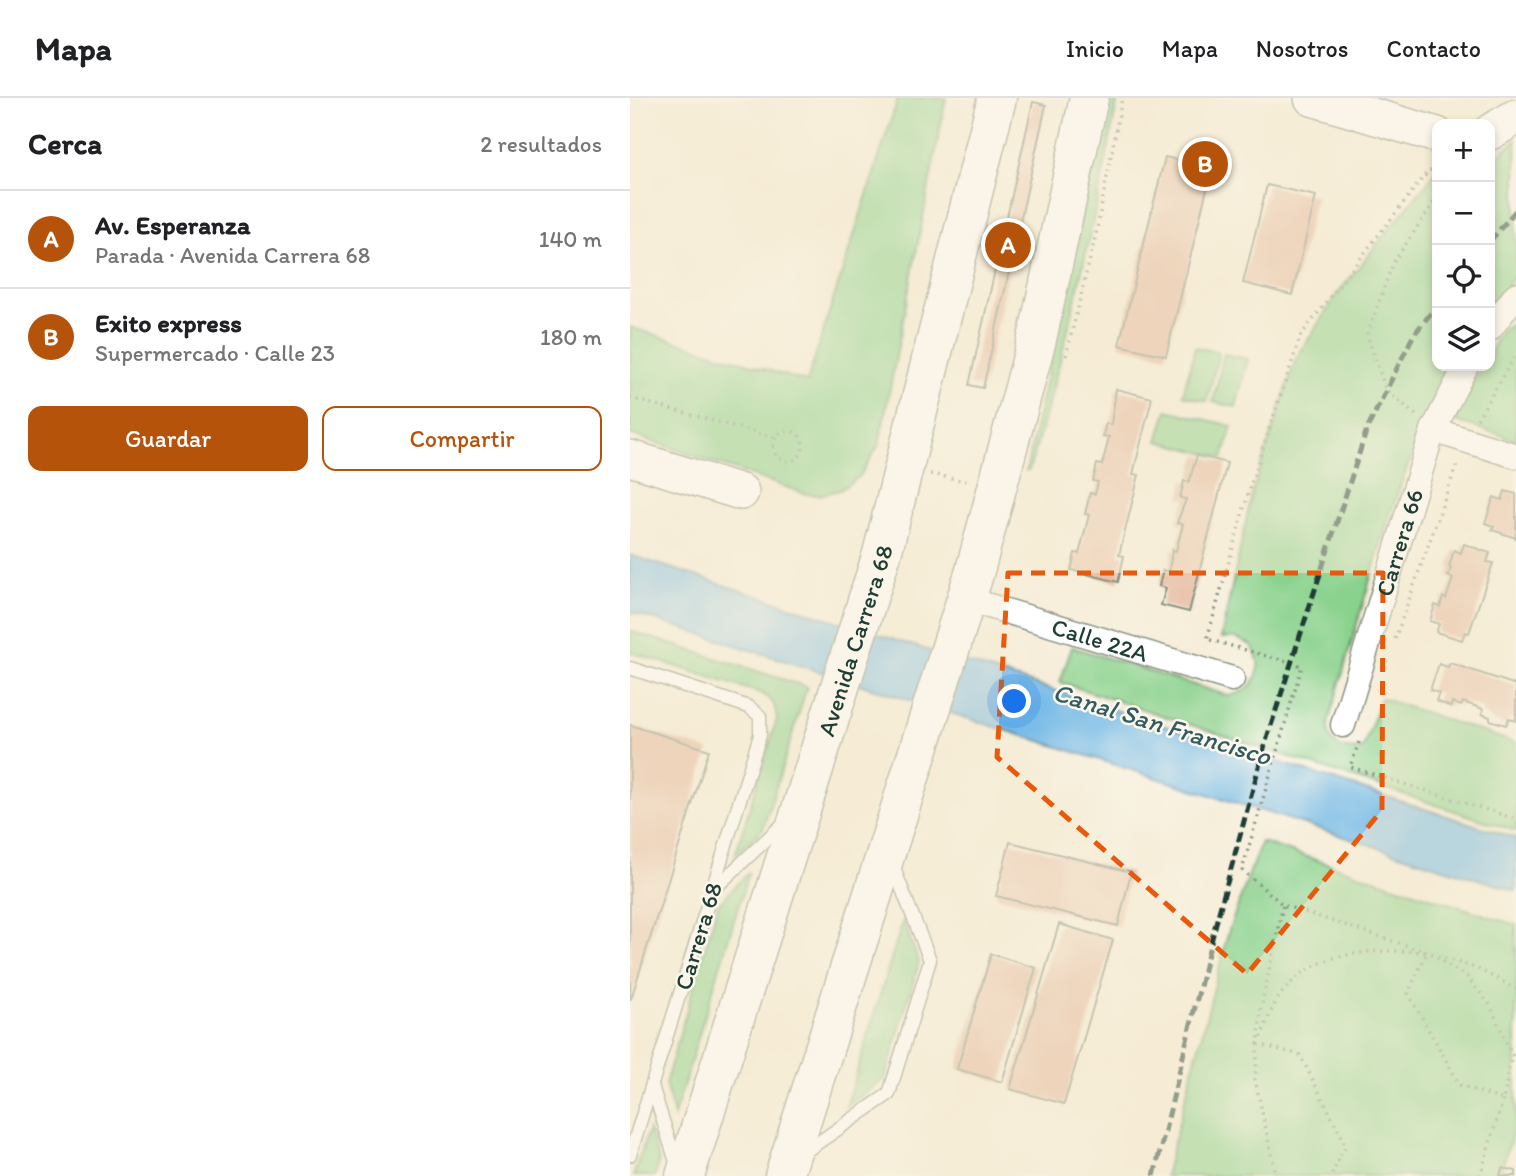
<!DOCTYPE html>
<html lang="es">
<meta charset="utf-8">
<style>
body{margin:0;font-family:Itim,sans-serif;background:#f2f2f2;color:#202124}
.controls{position:absolute;right:21px;top:21px;display:grid;overflow:hidden;border-radius:14px;box-shadow:0 4px 10px #0003}
.controls button{width:63px;height:63px;display:grid;place-items:center;padding:0;border:0;border-bottom:2px solid #e0e0e0;background:#fff;color:#202124;font:35px sans-serif}
.you{position:absolute;left:385px;top:604px;width:24px;height:24px;margin:-18px;border:5px solid #fff;border-radius:50%;background:#1a73e8;box-shadow:0 0 0 10px #1a73e833}
.badge{display:grid;place-items:center;width:46px;height:46px;border-radius:50%;background:#b45309;color:#fff;font-size:23px;font-weight:700}
.pin{position:absolute;translate:-50% -50%;border:4px solid #fff;box-shadow:0 2px 7px #0006}
.list{margin:0;padding:0;list-style:none}
h2{display:flex;justify-content:space-between;align-items:center;height:91px;margin:0;padding:0 28px;font-size:30px}
h2 small{font-size:23px;font-weight:400;color:#757577}
.list li{display:grid;grid-template-columns:46px 1fr auto;gap:21px;align-items:center;box-sizing:border-box;height:98px;padding:0 28px;border-top:2px solid #e0e0e0}
.list b{display:block;font-size:26px;white-space:nowrap}
.list p{margin:0;font-size:23px;white-space:nowrap;color:#757577}
.list em{font-size:23px;font-style:normal;color:#757577}
.actions{display:flex;gap:14px;padding:21px 28px}
.actions a{flex:1;padding:16px 0;border:2px solid #b45309;border-radius:14px;text-align:center;font-size:24px;color:#b45309}
.actions .main{background:#b45309;color:#fff}
.icon{flex:none;width:38px;height:38px;fill:none;stroke:currentColor;stroke-width:2;stroke-linecap:round;stroke-linejoin:round}
.map{position:relative;flex:none;width:886px;height:1078px;overflow:hidden}
header{display:flex;align-items:center;gap:42px;box-sizing:border-box;height:98px;padding:0 35px;background:#fff;border-bottom:2px solid #e0e0e0}
header strong{font-size:33px}
nav{display:flex;gap:38px;margin-inline-start:auto;font-size:24px}
main{display:flex}
aside{flex:1;background:#fff}
.map>svg:first-child{display:block}
.green{fill:#89d28d;stroke:#548860;stroke-width:2}
.water{fill:#6fb8e7;stroke:#477a8e;stroke-width:2}
.building{fill:#e4b69c}
.lines{fill:none;stroke-linecap:round;stroke-linejoin:round}
.lane-casing{stroke:#8a9485;stroke-width:15}
.street-casing{stroke:#8a9485;stroke-width:27}
.secondary-casing{stroke:#8a9485;stroke-width:38}
.primary-casing{stroke:#8a9485;stroke-width:41}
.path{stroke:#8a9485;stroke-width:3.5;stroke-dasharray:2 5;stroke-linecap:butt}
.lane{stroke:#fff;stroke-width:12}
.street{stroke:#fff;stroke-width:24}
.secondary{stroke:#fff;stroke-width:35}
.primary{stroke:#fff;stroke-width:38}
.rail{stroke:#1f3d34;stroke-width:5;stroke-dasharray:10 5;stroke-linecap:butt}
.marked{fill:none;stroke:#e8590c;stroke-width:5;stroke-dasharray:14 9;stroke-linejoin:round}
.labels{text-anchor:middle;dominant-baseline:central;stroke-width:5;stroke-linejoin:round;paint-order:stroke}
.street-label{font-size:24px;fill:#1f3d34;stroke:#fbf7ec}
.water-label{font-size:26px;font-style:italic;fill:#335c61;stroke:#fbf7ec}
</style>
<header>
<strong>Mapa</strong>
<nav><a>Inicio</a><a>Mapa</a><a>Nosotros</a><a>Contacto</a></nav>
</header>
<main>
<aside>
<h2>Cerca<small>2 resultados</small></h2>
<ul class="list">
<li><span class="badge">A</span><div><b>Av. Esperanza</b><p>Parada · Avenida Carrera 68</p></div><em>140 m</em></li>
<li><span class="badge">B</span><div><b>Exito express</b><p>Supermercado · Calle 23</p></div><em>180 m</em></li>
</ul>
<div class="actions"><a class="main">Guardar</a><a>Compartir</a></div>
</aside>
<div class="map">
<svg width="886" height="1078" viewBox="0 0 886 1078">
<rect width="100%" height="100%" fill="#fbf7ec"/>
<filter id="ink" filterUnits="userSpaceOnUse"><feTurbulence type="fractalNoise" baseFrequency=".0143" numOctaves="2"/><feDisplacementMap in="SourceGraphic" scale="14" xChannelSelector="R" yChannelSelector="G"/><feConvolveMatrix kernelMatrix="1 2 1 2 8 2 1 2 1" color-interpolation-filters="sRGB"/></filter>
<filter id="wash" filterUnits="userSpaceOnUse"><feTurbulence type="fractalNoise" baseFrequency=".00686" numOctaves="4" result="noise"/><feDisplacementMap in="SourceGraphic" scale="28" xChannelSelector="R" yChannelSelector="G"/><feGaussianBlur stdDeviation="1.57" result="paint"/><feColorMatrix in="noise" values="0 0 0 0 0 0 0 0 0 0 0 0 0 0 0 0 0 1.4 0 .05"/><feComposite in="paint" operator="in"/></filter>
<g filter="url(#wash)">
<rect width="100%" height="100%" fill="#f5ecd6"/>
<path class="green" d="M268,0h48l-67,347 -19,31 -20,14 -21,5 -13,-1 -176,-60v-107l177,55z
M477,0h11c-24,126 -51,250 -89,373h-3z
M886,42v135l-26,31v-143z
M807,72v196h15c-58,111 -87,234 -123,354 -4,25 12,32 34,29l18,-51 135,45v88l-456,-149 12,-35 157,49c27,-6 38,-27 22,-51l-15,-7h-15l31,-145 44,-134 41,-65z
M885,226l1,1v115l-64,-20 30,-54h8c0,-16 7,-39 25,-42z
M565,249l24,5 -12,49 -24,-6z
M594,256l24,5 -12,48 -23,-5z
M537,312l65,16 -9,32 -65,-17z
M0,533l177,56 -44,142 -28,26 42,-136 -3,-15 -11,-10 -133,-42z
M631,744l255,83v198l-17,53h-334l64,-246z
M119,774l-75,244 -9,-32 53,-180z
M273,822l16,42 -34,117 -39,28z
M19,1031l10,31 -4,16h-22z"/>
<path class="water" d="M0,457l886,283v53l-886,-279z"/>
<g id="blocks">
<path class="building" d="M403,4l13,3 -63,283 -14,-3z
M535,59l47,11 -46,188 -47,-11z
M637,87l49,11 -24,99 -49,-12z
M486,291l36,9 -19,76 6,1 -20,80 5,1 -6,26 -47,-12 4,-17 4,1 10,-39 -4,-1 5,-21 5,1 3,-12 -5,-1 4,-17 5,1 7,-28 -6,-1 3,-13 5,2z
M567,357l30,8 -38,149 -28,-7 5,-17 -7,-2 4,-16 6,2 3,-22 4,1 7,-27 -6,-1 9,-24 -6,-1 4,-17 5,1z
M875,393l11,3v44l-24,-8 2,-4 -9,-3 9,-26 8,3z
M834,446l26,9 -3,9 6,1 -24,70 -4,-1 -3,8 -26,-8 3,-8 -9,-3 5,-16 5,2 3,-10 3,2 7,-21 -5,-2 3,-8 -2,-1 5,-17 7,3z
M820,565l66,22v36l-7,-3 -3,7 -16,-5v-3l-8,-3 1,-5 -20,-7 -2,4 -9,-4 -1,5 -15,-6 3,-8 -9,-3 9,-26 9,3z
M0,627l79,25 -78,249h-1z
M380,744l121,30 -13,54 -122,-30z
M429,826l54,16 -49,164 -54,-15z
M361,856l45,14 -34,114 -45,-13z
M872,1070l14,3v5h-16z"/>
</g>
</g>
<g filter="url(#ink)">
<use href="#blocks" fill-opacity="0" stroke="#8a9485" stroke-width="2"/>
<g class="lines">
<g class="lane-casing">
<path id="lane" d="M0,570l119,39 11,9v19l-130,420
M84,791l71,-67
M22,988l25,79
M173,1055l86,-59 41,-134 -37,-94"/>
</g>
<g class="street-casing">
<g id="street">
<path d="M860,231l26,-34"/>
<path d="M803,332l83,26"/>
<path id="s1" d="M336,501l266,80"/>
<path id="s2" d="M713,627l90,-295 33,-64"/>
</g>
</g>
<g class="secondary-casing">
<path id="secondary" d="M682,0l125,37
M860,34l26,-15
M0,360l111,34"/>
</g>
<g class="primary-casing">
<g id="primary">
<path id="s3" d="M55,1078l197,-622 115,-456"/>
<path d="M154,1078l190,-602 63,-235 52,-241"/>
</g>
</g>
<path class="path" d="M807,68l-12,9 -124,160 -51,152 -43,152 95,27 -60,204 41,35 195,64 38,20
M795,77l12,7
M436,258l30,-122 26,-136
M0,300l146,40
M786,317l-30,-25 -19,-55 26,-72 44,-65
M847,321l39,-64
M143 348a15 15 0 1 1 30 0a15 15 0 1 1-30 0Z
M300,376l41,8
M765,541l63,-178
M729,644l-9,25 166,52
M628,946c7,-16 13,-37 23,-50 37,-47 93,-44 146,-42l-19,41 52,92 43,15 9,-45 -22,-50 -23,-28 -34,-21
M628,946l42,11 46,90 -15,31
M646,1078l-21,-97 6,-71 22,-103
M850,1078l23,-76"/>
<use href="#lane" class="lane"/>
<use href="#street" class="street"/>
<use href="#secondary" class="secondary"/>
<use href="#primary" class="primary"/>
<path class="rail" d="M860,143l26,-31
M524,1078l56,-231 56,-204 101,-312 46,-93 24,-31"/>
</g>
</g>
<path d="M0 0H886V1078H0ZM378,475h375l-1,237 -135,164 -250,-217z" fill="#f5ecd6" fill-opacity=".55" fill-rule="evenodd"/>
<path class="marked" d="M378,475h375l-1,237 -135,164 -250,-217z"/>
<g class="labels">
<g class="street-label">
<text stroke="none"><textPath href="#s2" startOffset="191">Carrera 66</textPath></text>
<text stroke="none"><textPath href="#s1" startOffset="140">Calle 22A</textPath></text>
<text stroke="none"><textPath href="#s3" startOffset="562">Avenida Carrera 68</textPath></text>
<text transform="translate(68 838) rotate(-73)">Carrera 68</text>
</g>
<g class="water-label">
<text transform="translate(532 626) rotate(17)">Canal San Francisco</text>
</g>
</g>
</svg>
<div class="controls">
<button>+</button>
<button>−</button>
<button><svg class="icon" aria-label="locate" viewBox="0 0 24 24"><circle cx="12" cy="12" r="6"/><path d="M12 2v4M12 18v4M2 12h4M18 12h4"/></svg></button>
<button><svg class="icon" aria-label="layers" viewBox="0 0 24 24"><path d="M12 4l9 5-9 5-9-5zM3 14l9 5 9-5"/></svg></button>
</div>
<div class="you"></div>
<div class="pin badge" style="left:378px;top:147px">A</div>
<div class="pin badge" style="left:575px;top:66px">B</div>
</div>
</main>
